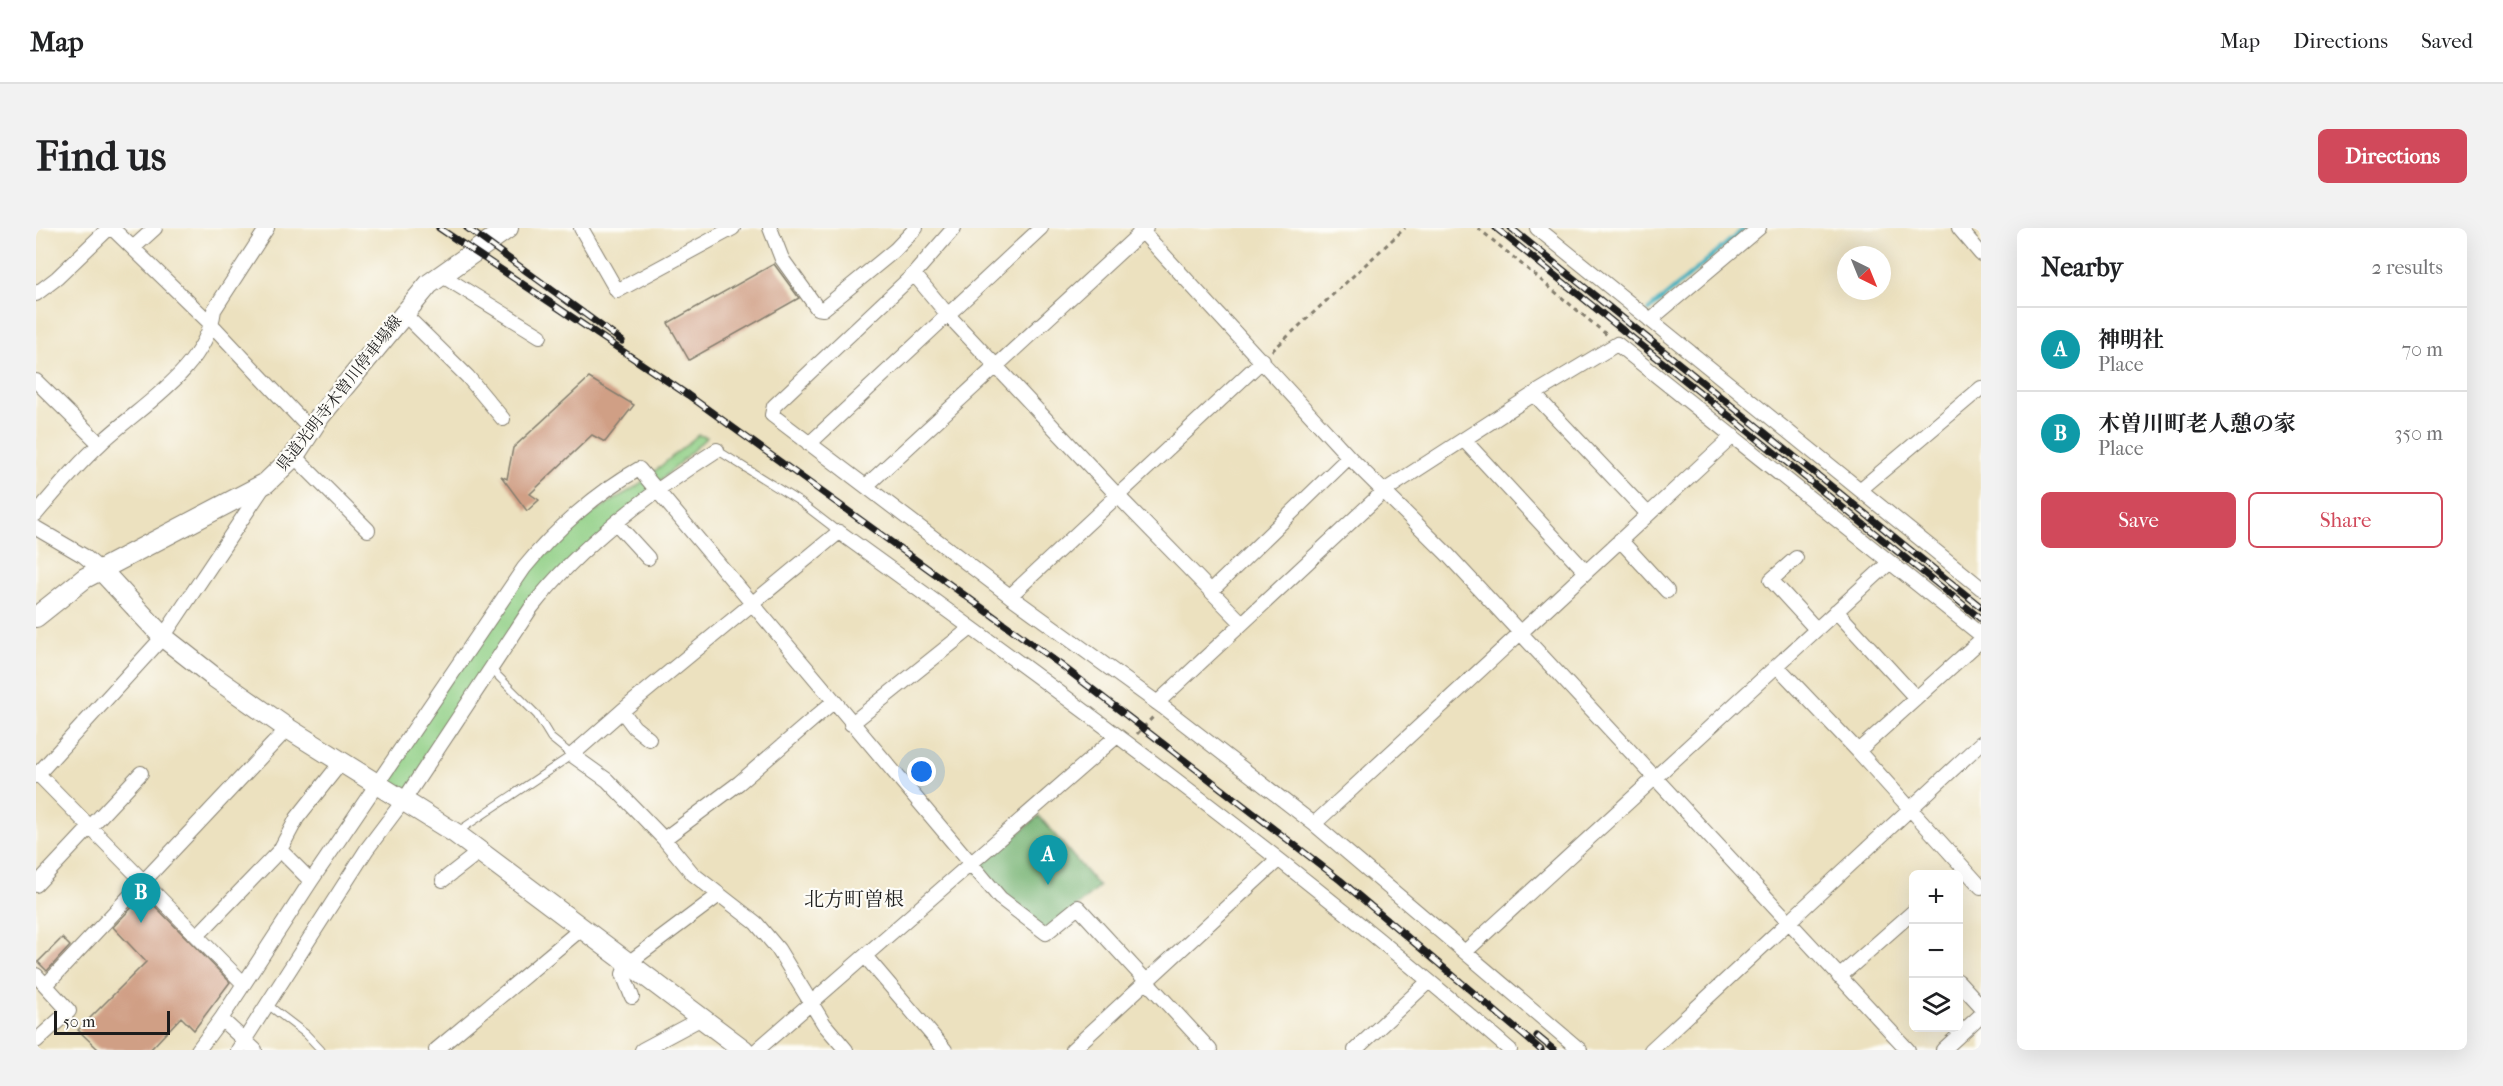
<!DOCTYPE html>
<meta charset="utf-8">
<style>
body{margin:0;font-family:"IM FELL French Canon","Noto Serif JP",serif;background:#f2f2f2;color:#202124}
.controls{position:absolute;right:18px;bottom:18px;display:grid;overflow:hidden;border-radius:9px;box-shadow:0 6px 24px #0002}
.controls button{width:54px;height:54px;display:grid;place-items:center;padding:0;border:0;border-bottom:2px solid #e0e0e0;background:#fff;color:#202124;font:30px sans-serif}
.compass{position:absolute;left:1801px;top:18px;width:54px;height:54px;border-radius:50%;background:#fff;box-shadow:0 6px 24px #0002;rotate:137deg}
.scale{position:absolute;left:18px;bottom:15px;width:116px;box-sizing:border-box;padding-left:6px;border:3px solid #1c1c1c;border-top:0;font-size:16px;line-height:21px;white-space:nowrap;color:#1c1c1c;-webkit-text-stroke:4px #fdfcf7;paint-order:stroke}
.you{position:absolute;left:886px;top:544px;width:21px;height:21px;margin:-15px;border:4px solid #fff;border-radius:50%;background:#1a73e8;box-shadow:0 0 0 9px #1a73e833}
.badge{display:grid;place-items:center;width:39px;height:39px;border-radius:50%;background:#d1495b;color:#fff;font-size:20px;font-weight:700}
.pin{position:absolute;translate:-50% -50px;filter:drop-shadow(0 2px 3px #0008)}
.pin::after{content:'';position:absolute;top:32px;width:21px;height:18px;background:inherit;clip-path:polygon(0 0,100% 0,50% 100%)}
.list{margin:0;padding:0;list-style:none}
h2{display:flex;justify-content:space-between;align-items:center;height:78px;margin:0;padding:0 24px;font-size:26px}
h2 small{font-size:20px;font-weight:400;color:#757577}
.list li{display:grid;grid-template-columns:39px 1fr auto;gap:18px;align-items:center;box-sizing:border-box;height:84px;padding:0 24px;border-top:2px solid #e0e0e0}
.list b{display:block;font-size:22px;white-space:nowrap}
.list p{margin:0;font-size:20px;white-space:nowrap;color:#757577}
.list em{font-size:20px;font-style:normal;color:#757577}
.actions{display:flex;gap:12px;padding:18px 24px}
.actions a{flex:1;padding:14px 0;border:2px solid #d1495b;border-radius:9px;text-align:center;font-size:21px;color:#d1495b}
.actions .main{background:#d1495b;color:#fff}
.icon{flex:none;width:33px;height:33px;fill:none;stroke:currentColor;stroke-width:2;stroke-linecap:round;stroke-linejoin:round}
.map{position:relative;flex:none;width:1945px;height:822px;overflow:hidden;border-radius:9px}
header{display:flex;align-items:center;gap:36px;box-sizing:border-box;height:84px;padding:0 30px;background:#fff;border-bottom:2px solid #e0e0e0}
header strong{font-size:28px}
nav{display:flex;gap:33px;margin-inline-start:auto;font-size:21px}
.intro{display:flex;align-items:center;justify-content:space-between;box-sizing:border-box;height:144px;padding:0 36px}
h1{margin:0;font-size:42px}
.button{padding:15px 27px;border-radius:9px;background:#d1495b;color:#fff;font-size:21px;font-weight:700}
main{display:flex;gap:36px;padding:0 36px}
aside{flex:1;background:#fff;border-radius:9px;box-shadow:0 6px 24px #0002}
.map>svg:first-child{display:block}
.green{fill:#90cf85;stroke:#567650;stroke-width:1.5}
.forest{fill:#74b272;stroke:#486747;stroke-width:1.5}
.lines{fill:none;stroke-linecap:round;stroke-linejoin:round}
.stream{stroke:#41afbd;stroke-width:4.5}
.building{fill:#d09f85}
.lane-casing{stroke:#847e6e;stroke-width:9}
.street-casing{stroke:#847e6e;stroke-width:16}
.secondary-casing{stroke:#847e6e;stroke-width:22}
.path{stroke:#847e6e;stroke-width:3;stroke-dasharray:4.5 4.5;stroke-linecap:butt}
.lane{stroke:#fff;stroke-width:7}
.street{stroke:#fff;stroke-width:14}
.secondary{stroke:#fff;stroke-width:20}
.rail-casing{stroke:#1c1c1c;stroke-width:7}
.rail{stroke:#fdfcf7;stroke-width:4.5;stroke-dasharray:14;stroke-linecap:butt}
.labels{text-anchor:middle;dominant-baseline:central;stroke-width:4.5;stroke-linejoin:round;paint-order:stroke}
.street-label{font-size:16px;fill:#1c1c1c;stroke:#fdfcf7}
.quarter-label{font-size:20px;fill:#1c1c1c;stroke:#fdfcf7}
</style>
<header>
<strong>Map</strong>
<nav><a>Map</a><a>Directions</a><a>Saved</a></nav>
</header>
<div class="intro"><h1>Find us</h1><a class="button">Directions</a></div>
<main>
<div class="map">
<svg width="1945" height="822" viewBox="0 0 1945 822">
<rect width="100%" height="100%" fill="#fdfcf7"/>
<filter id="ink" filterUnits="userSpaceOnUse"><feTurbulence type="fractalNoise" baseFrequency=".0167" numOctaves="2"/><feDisplacementMap in="SourceGraphic" scale="12" xChannelSelector="R" yChannelSelector="G"/><feConvolveMatrix kernelMatrix="1 2 1 2 8 2 1 2 1" color-interpolation-filters="sRGB"/></filter>
<filter id="wash" filterUnits="userSpaceOnUse"><feTurbulence type="fractalNoise" baseFrequency=".008" numOctaves="4" result="noise"/><feDisplacementMap in="SourceGraphic" scale="24" xChannelSelector="R" yChannelSelector="G"/><feGaussianBlur stdDeviation="1.35" result="paint"/><feColorMatrix in="noise" values="0 0 0 0 0 0 0 0 0 0 0 0 0 0 0 0 0 1.4 0 .05"/><feComposite in="paint" operator="in"/></filter>
<g filter="url(#wash)">
<rect width="100%" height="100%" fill="#ece1bf"/>
<path class="green" d="M662,207l9,2 -154,144 -149,219 -26,-17 167,-240 92,-57z"/>
<path class="forest" d="M1003,588l60,71 -53,46 -72,-62z"/>
<g class="lines">
<path class="stream" d="M1613,82l96,-82"/>
</g>
<g id="blocks">
<path class="building" d="M738,36l25,34 -110,62 -21,-37z
M553,150l45,27 -29,37 -13,-7 -62,59 9,6 -12,11 -26,-35 6,3 6,-31z
M108,667l86,87 -36,48 -13,-13 -31,33h-51l-21,-20 68,-68 -33,-35z
M26,710l8,8 -23,25 -9,-9z"/>
</g>
</g>
<g filter="url(#ink)">
<use href="#blocks" fill-opacity="0" stroke="#847e6e" stroke-width="1.5"/>
<g class="lines">
<g class="lane-casing">
<path id="lane" d="M681,222l83,52 39,30
M421,604l115,-77 -21,-17 -14,-23 -46,-46
M232,777l38,29 15,16"/>
</g>
<g class="street-casing">
<path id="street" d="M76,0l100,97 99,105
M545,0l36,63 116,-63
M734,0l12,31 35,49 6,1 72,-59 21,-22
M918,0l-40,46 -140,132 -2,9 238,181 153,111 151,117 266,226
M1103,0l210,229 99,98 460,495
M1501,0l444,360
M1923,0l22,26
M97,20l22,-20
M878,46l34,41 169,180 125,128
M405,47l99,61
M0,66l21,-16 52,-50
M367,85l65,64 35,42
M1614,92l109,-92
M0,153l64,63
M1498,166l114,120
M1428,212l122,132
M773,216l232,-216
M258,228l74,74
M830,258l280,-258
M1825,261l120,-101
M0,286c20,-24 41,-49 65,-71 40,-38 105,-73 113,-133l53,-82
M580,295l32,35
M0,300l48,28 18,15
M1584,312l47,51
M1760,330l-25,22 45,49
M1176,362l137,-133
M974,368l253,-236
M1800,383l80,87
M1741,438l81,85 123,136
M1121,475l227,-212 150,-97 83,-50 364,291
M586,483l12,16 15,12
M815,496l120,-96
M1822,523l123,-111
M0,544l208,212
M0,548l127,-139 101,-151
M1278,596l419,-388
M628,611l75,-56 94,-81
M244,622l17,-32 46,-58
M407,652l36,-28
M0,657l105,-112
M161,708l83,-86 31,31
M1430,723l424,-389
M829,728l80,94
M0,747l33,36 -33,30
M1803,749l75,-66
M1922,753l23,25
M10,757l242,-257
M596,769l-9,-23 4,-10 92,-69
M185,791l34,31
M162,822l23,-31 90,-138 213,-313c31,-38 72,-75 115,-99l361,429 46,35 32,-26 132,143
M202,822l129,-201 37,-49 127,-192c50,-64 118,-114 186,-158
M400,822l145,-121
M606,822l58,-31
M721,822l360,-314
M810,822l-22,-26 -46,-75 -22,-26 -63,-49 -29,-35 -57,-59 -35,-25 50,-44 217,-179c229,165 458,333 671,518
M1036,822l206,-190
M1319,822l74,-69
M1615,822l330,-307
M1907,822l38,-35"/>
</g>
<g class="secondary-casing">
<path id="secondary" d="M66,343l61,66 51,40 70,49 171,107 289,217
M0,389l49,-39 181,-95 28,-27 26,-40 109,-132 79,-56"/>
</g>
<path class="path" d="M1442,0l129,107
M1236,123l133,-123
M1101,506l16,-17"/>
<use href="#lane" class="lane"/>
<use href="#street" class="street"/>
<use href="#secondary" class="secondary"/>
<g class="rail-casing">
<path id="rail" d="M403,0l249,167 373,270 279,215 201,170
M431,0l155,113
M1460,0l485,391
M1475,0l470,379
M1501,808l17,14"/>
</g>
<use href="#rail" class="rail"/>
</g>
</g>
<g class="labels">
<g class="street-label">
<text transform="translate(303 165) rotate(-52)">県道光明寺木曽川停車場線</text>
</g>
<g class="quarter-label">
<text x="818" y="671">北方町曽根</text>
</g>
</g>
</svg>
<div class="controls">
<button>+</button>
<button>−</button>
<button><svg class="icon" aria-label="layers" viewBox="0 0 24 24"><path d="M12 4l9 5-9 5-9-5zM3 14l9 5 9-5"/></svg></button>
</div>
<svg class="compass" viewBox="-18 -18 36 36"><path d="M0-13l5 13h-10z" fill="#e53935"/><path d="M0 13l5-13h-10z" fill="#757577"/></svg>
<div class="scale">50 m</div>
<div class="you"></div>
<div class="pin badge" style="left:1012px;top:657px;background:#0f9aa8">A</div>
<div class="pin badge" style="left:105px;top:695px;background:#0f9aa8">B</div>
</div>
<aside>
<h2>Nearby<small>2 results</small></h2>
<ul class="list">
<li><span class="badge" style="background:#0f9aa8">A</span><div><b>神明社</b><p>Place</p></div><em>70 m</em></li>
<li><span class="badge" style="background:#0f9aa8">B</span><div><b>木曽川町老人憩の家</b><p>Place</p></div><em>350 m</em></li>
</ul>
<div class="actions"><a class="main">Save</a><a>Share</a></div>
</aside>
</main>
